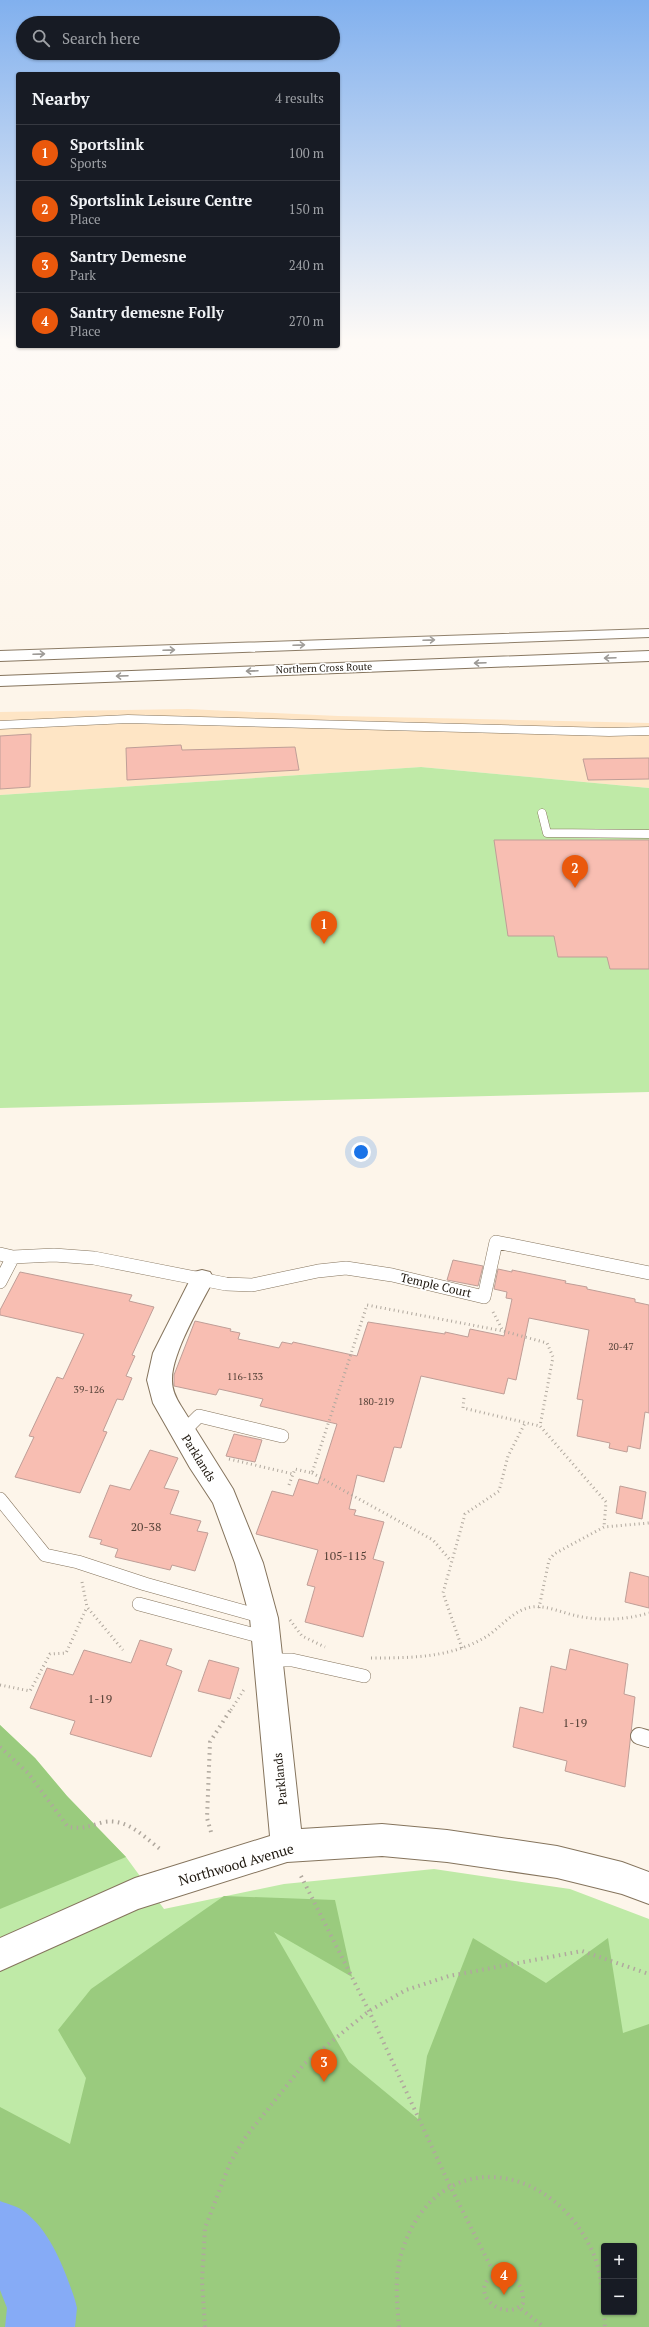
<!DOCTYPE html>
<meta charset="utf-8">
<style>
body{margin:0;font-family:"PT Serif",serif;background:#242831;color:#f1f3f6}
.controls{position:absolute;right:12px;bottom:12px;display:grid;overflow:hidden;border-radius:4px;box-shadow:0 1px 3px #0004}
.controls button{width:36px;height:36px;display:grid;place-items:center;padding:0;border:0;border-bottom:1px solid #363941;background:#171b24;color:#f1f3f6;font:20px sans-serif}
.you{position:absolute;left:361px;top:1152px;width:14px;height:14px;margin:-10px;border:3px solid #fff;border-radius:50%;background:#1a73e8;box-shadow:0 0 0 6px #1a73e833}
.badge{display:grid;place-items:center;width:26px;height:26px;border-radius:50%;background:#ea580c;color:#fff;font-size:13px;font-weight:700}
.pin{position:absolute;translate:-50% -33px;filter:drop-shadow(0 1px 2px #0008)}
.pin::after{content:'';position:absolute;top:21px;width:14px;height:12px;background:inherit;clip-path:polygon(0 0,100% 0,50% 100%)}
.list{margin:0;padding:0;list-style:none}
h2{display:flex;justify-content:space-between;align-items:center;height:52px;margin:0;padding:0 16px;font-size:17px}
h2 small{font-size:13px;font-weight:400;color:#9ea1a6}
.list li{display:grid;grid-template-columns:26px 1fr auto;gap:12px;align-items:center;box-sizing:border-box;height:56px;padding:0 16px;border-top:1px solid #363941}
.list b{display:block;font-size:15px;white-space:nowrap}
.list p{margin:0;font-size:13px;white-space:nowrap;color:#9ea1a6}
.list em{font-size:13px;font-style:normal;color:#9ea1a6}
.icon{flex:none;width:22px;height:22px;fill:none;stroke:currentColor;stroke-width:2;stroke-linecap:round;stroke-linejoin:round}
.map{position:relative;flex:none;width:649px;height:2327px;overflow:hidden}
.search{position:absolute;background:#171b24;box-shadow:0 1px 3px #0004;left:16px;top:16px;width:324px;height:44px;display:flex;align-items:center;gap:10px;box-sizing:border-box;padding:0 14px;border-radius:22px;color:#9ea1a6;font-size:15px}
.panel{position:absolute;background:#171b24;box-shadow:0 1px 3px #0004;left:16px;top:72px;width:324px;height:276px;border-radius:4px}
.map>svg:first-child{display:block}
.built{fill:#fee5c5}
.green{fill:#bfeaa7;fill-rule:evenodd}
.forest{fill:#9acb7e;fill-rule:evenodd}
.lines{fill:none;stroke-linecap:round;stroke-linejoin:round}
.river{fill:#86abf6;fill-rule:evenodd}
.building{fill:#f8beb2;stroke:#bf9e97}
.service-far2-casing{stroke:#85745d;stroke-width:9}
.service-far1-casing{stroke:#85745d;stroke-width:14}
.service-casing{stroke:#85745d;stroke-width:18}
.minor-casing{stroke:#85745d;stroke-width:2}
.motorway-casing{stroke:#85745d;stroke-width:2}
.path-far1{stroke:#b0a89e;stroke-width:3;stroke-dasharray:1 3.5;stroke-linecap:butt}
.path{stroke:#b0a89e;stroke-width:4;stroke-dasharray:1.5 4.5;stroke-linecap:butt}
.service-far2{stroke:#fff;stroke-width:8}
.service-far1{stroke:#fff;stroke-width:13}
.service{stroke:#fff;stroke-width:16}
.minor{fill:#fff;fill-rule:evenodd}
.motorway{fill:#fff;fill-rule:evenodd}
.oneway{stroke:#9a9793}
.labels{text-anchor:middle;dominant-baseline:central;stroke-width:3.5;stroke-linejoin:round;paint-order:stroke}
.far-street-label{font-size:10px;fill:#1e170e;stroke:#fff}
.number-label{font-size:10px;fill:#544137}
.street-label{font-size:12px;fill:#1e170e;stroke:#fff}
.near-number-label{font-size:12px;fill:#544137}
.near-street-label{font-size:14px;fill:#1e170e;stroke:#fff}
</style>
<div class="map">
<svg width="649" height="2327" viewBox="0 0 649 2327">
<rect width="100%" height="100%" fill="#fdf5ea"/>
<path class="built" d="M188,709l150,7 311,7v65l-228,-21 -421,28v-83z"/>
<path class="green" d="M421,767l228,21v304l-649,16v-313z
M0,1725l35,33 32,38 59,61 38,52 120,-25 150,-15 136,20 79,30v408h-649zM604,2246h30v66h-30z"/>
<path class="forest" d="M0,1725l35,33 32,38 59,61 -126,52z
M224,1896l111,4 17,77 -78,-45 75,130 69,57 9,-63 46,-118 73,45 62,-45 15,95 26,-9v303h-649v-220l70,37 16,-66 -28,-48 33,-41zM604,2246h30v66h-30z"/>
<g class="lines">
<path class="river" d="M0,2201c8,3 19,6 25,11 26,20 40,58 50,88l2,8 -2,19h-70l2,-19 -7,-18z"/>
</g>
<path class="building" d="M31,734l-1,53 -30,2v-53z
M181,745l1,5 113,-3 4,23 -172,10 -1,-32z
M649,758v21l-61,1 -5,-21z
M494,840h155v129h-39l-3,-12h-49l-4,-21h-46z
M453,1260l30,6 -5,20 -31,-6z
M498,1269l14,3v-2l54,11 -1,2 22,4v2l48,10v3l14,3v108l-4,-1 -5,37 -12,-3 -1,6 -18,-4 1,-5 -33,-7 6,-36 -6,-1 12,-69 -60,-12 -13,62 -8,-2 -4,16 -83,-18 -20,72 -7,-1 -10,35 -27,-7 -8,34 7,1 -2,5 30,7 -11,37 11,3 -21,75 -58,-15 10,-35 -8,-2 11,-35 -62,-16 16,-43 21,5 6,-17 19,5 19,-60 -77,-18 3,-7 -44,-10 -3,6 -42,-9v-11l21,-54 36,8 -1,2 10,2 -2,6 41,9 3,-6 10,2 1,-2 64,14 11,-34 77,12v-2l23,5 2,-8 34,7 8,-37 -6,-1 1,-6 -13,-3z
M20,1272l112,23 -3,6 25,6 -22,48 3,1 -9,20 6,2 -9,22 -6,-1 -14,32 4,1 -27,61 -65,-16 19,-40 -5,-1 28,-59 6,2 21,-45 -84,-19v-5z
M234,1434l28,6 -7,22 -29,-6z
M150,1450l28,8 -14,30 15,3 -9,23 31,7 -4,10 11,2 -13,38 -23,-6 -2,5 -55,-13 3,-8 -18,-5 2,-4 -13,-3 21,-52 20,5z
M620,1486l26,6 -4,27 -26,-6z
M630,1572l19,5v31l-24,-6z
M140,1640l32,9 -6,16 16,6 -31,86 -81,-23 5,-13 -45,-13 17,-40 26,7 11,-25 47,13z
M570,1649l58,15 -4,30 11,3 -10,90 -60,-16 2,-10 -54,-14 7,-40 23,6 8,-47 15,4z
M209,1660l30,8 -9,31 -32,-8z"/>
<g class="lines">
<g class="service-far2-casing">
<path id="service-far2" d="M0,725l128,-6 481,13 40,-1
M542,813l5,20 102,1"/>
</g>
<g class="service-far1-casing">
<path id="service-far1" d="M0,1254l13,3 41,-2 40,3 132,26 26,1 66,-14 28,-3 46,7 92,22 12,-55 153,31
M0,1282l13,-25
M183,1432l16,-16 83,20
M0,1499l45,56 33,7 67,22 118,33
M139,1604l127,34
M268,1660h24l72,16"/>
</g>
<g class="service-casing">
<path id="service" d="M639,1736l10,3"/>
</g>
<g class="minor-casing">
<path id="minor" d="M202,1270l8,2 4,7c-13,25 -43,75 -42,102 0,9 4,17 9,25l52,83 30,74 15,55 23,211 81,-5 65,6 110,16 65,16 27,10v32l-27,-10 -65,-16 -110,-16 -65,-6 -95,6 -149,47 -138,62v-33l135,-60 135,-42 -20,-218 -15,-55 -22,-60 -23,-35 -37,-65 -6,-23 6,-27 41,-81z"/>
</g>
<g class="motorway-casing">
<path id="motorway" d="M649,629v8l-649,24v-10z
M649,651v10l-649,25v-10z"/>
</g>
<path class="path-far1" d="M493,1312l10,19 44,12 6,14 -13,69 66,76 -2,25
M464,1398l-1,10 77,18
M229,1459l64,15 2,-5 17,4 55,-168 136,26
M312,1473l121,67 18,21
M289,1485l4,-11
M82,1582l5,25 36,43
M539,1608l10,-48 5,-6 50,-27 45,-4
M290,1620l12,16 23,11
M462,1648l-19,-55 22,-79 34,-23 9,-35 17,-33
M371,1658c39,0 78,0 113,-20 16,-9 28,-28 48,-31 14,-2 31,6 45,9 24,5 48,4 72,-3
M0,1685l30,6 20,-37 16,-1 21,-46
M231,1710l14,-22"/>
<path class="path" d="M0,1747l28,26 40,54c18,2 20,-1 36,-5 23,-4 39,14 56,27
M211,1832l-4,-14 3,-76 21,-33
M301,1876l68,135 81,175 45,89
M500,2272c16,4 24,15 23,31 -15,19 -49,-4 -36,-22 3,-4 9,-6 13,-9z
M521,2309l23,18
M205,2327l-3,-46 3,-53 25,-65 14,-24 60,-75 65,-53 37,-21 43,-14 133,-25 67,23
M399,2327c-2,-25 -5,-51 3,-76 35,-108 152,-90 192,4 9,23 9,48 11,72"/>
<use href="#service-far2" class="service-far2"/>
<use href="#service-far1" class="service-far1"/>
<use href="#service" class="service"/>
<use href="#minor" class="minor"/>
<use href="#motorway" class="motorway"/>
</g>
<defs><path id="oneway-shaft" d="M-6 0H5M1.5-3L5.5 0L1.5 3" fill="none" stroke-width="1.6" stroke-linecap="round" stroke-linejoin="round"/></defs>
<g class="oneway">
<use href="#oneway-shaft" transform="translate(429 640) rotate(-2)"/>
<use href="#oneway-shaft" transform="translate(299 645) rotate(-2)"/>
<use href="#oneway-shaft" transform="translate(169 650) rotate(-2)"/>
<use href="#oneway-shaft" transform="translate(39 654) rotate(-2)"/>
<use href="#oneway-shaft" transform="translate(610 658) rotate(178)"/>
<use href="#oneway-shaft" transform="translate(480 663) rotate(178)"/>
<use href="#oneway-shaft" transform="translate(252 671) rotate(178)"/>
<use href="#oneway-shaft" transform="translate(122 676) rotate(178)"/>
</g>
<linearGradient id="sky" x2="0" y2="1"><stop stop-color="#81b0ee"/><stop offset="0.51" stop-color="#fefaf6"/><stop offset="1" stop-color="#fefaf6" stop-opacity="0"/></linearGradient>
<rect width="649" height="668" fill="url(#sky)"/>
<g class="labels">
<g class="far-street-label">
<text transform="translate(324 668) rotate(-2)">Northern Cross Route</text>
</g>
<g class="number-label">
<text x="621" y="1346">20-47</text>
<text x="245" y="1376">116-133</text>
<text x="89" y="1389">39-126</text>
<text x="376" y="1401">180-219</text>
</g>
<g class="street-label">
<text transform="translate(436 1285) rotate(13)">Temple Court</text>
<text transform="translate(199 1458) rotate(58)">Parklands</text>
<text transform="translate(280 1779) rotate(-96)">Parklands</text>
</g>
<g class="near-number-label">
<text x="146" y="1526">20-38</text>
<text x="345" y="1555">105-115</text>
<text x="100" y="1698">1-19</text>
<text x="575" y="1722">1-19</text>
</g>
<g class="near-street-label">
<text transform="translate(236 1864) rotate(-16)">Northwood Avenue</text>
</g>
</g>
</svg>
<div class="controls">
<button>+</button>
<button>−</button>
</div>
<div class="you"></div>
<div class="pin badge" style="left:324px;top:944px">1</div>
<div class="pin badge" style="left:575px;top:888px">2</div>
<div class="pin badge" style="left:324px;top:2082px">3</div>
<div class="pin badge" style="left:504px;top:2295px">4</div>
<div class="search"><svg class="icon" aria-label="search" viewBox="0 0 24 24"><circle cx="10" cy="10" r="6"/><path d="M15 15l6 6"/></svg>Search here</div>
<section class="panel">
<h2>Nearby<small>4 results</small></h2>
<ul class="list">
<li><span class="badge">1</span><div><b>Sportslink</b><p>Sports</p></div><em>100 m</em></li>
<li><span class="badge">2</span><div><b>Sportslink Leisure Centre</b><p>Place</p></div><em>150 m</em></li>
<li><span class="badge">3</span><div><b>Santry Demesne</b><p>Park</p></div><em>240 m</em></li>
<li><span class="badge">4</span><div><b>Santry demesne Folly</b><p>Place</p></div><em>270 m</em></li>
</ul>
</section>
</div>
